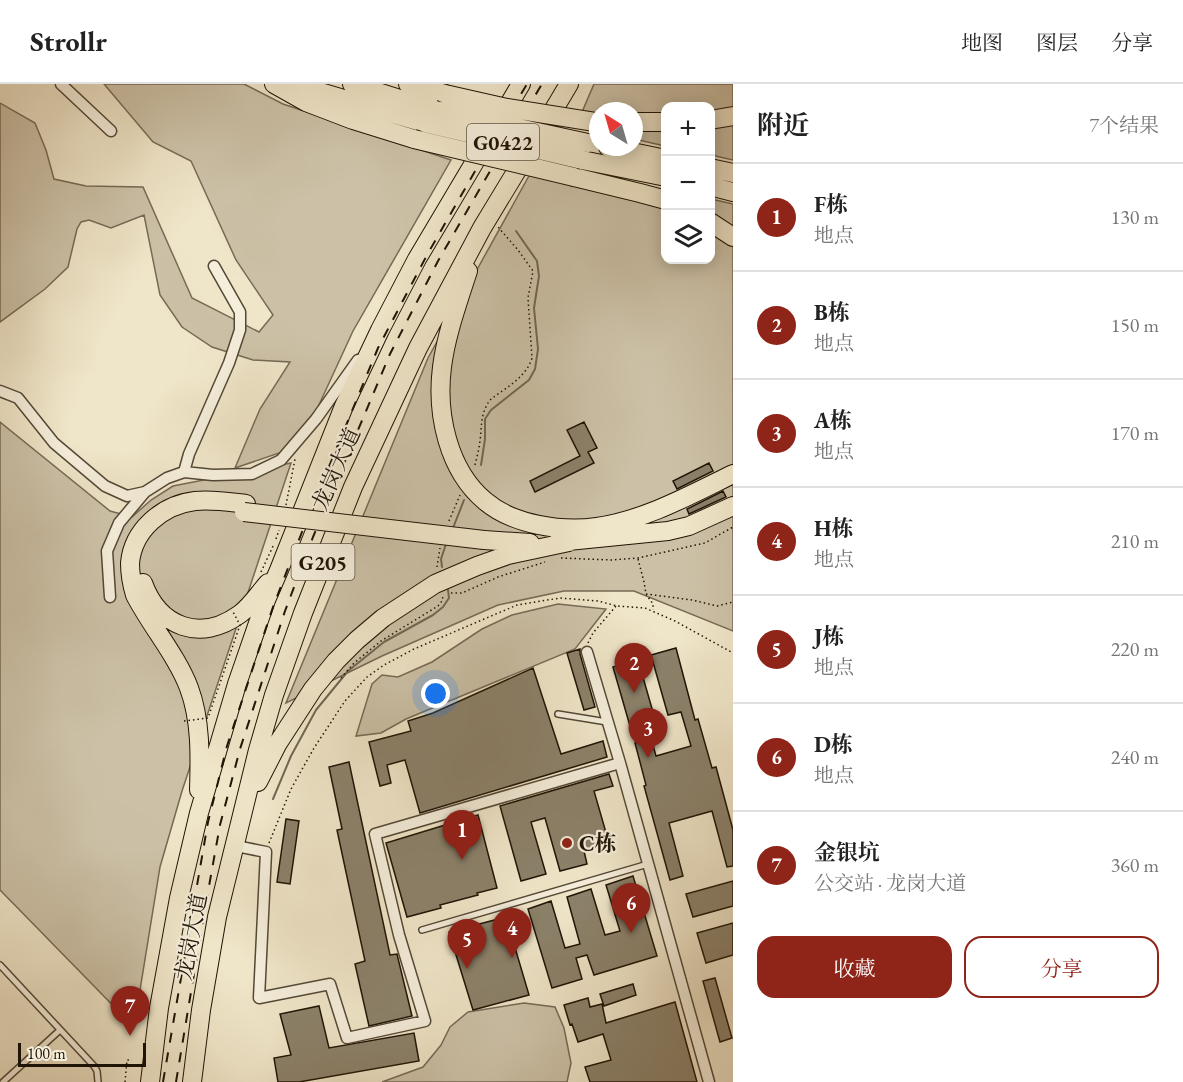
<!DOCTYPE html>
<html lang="zh">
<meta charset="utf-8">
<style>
body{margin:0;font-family:"EB Garamond","Noto Serif SC",serif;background:#f2f2f2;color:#222}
.controls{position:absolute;right:18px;top:18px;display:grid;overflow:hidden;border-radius:12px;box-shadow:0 3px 15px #0003}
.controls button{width:54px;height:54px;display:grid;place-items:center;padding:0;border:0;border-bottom:2px solid #e0e0e0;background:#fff;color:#222;font:30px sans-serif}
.compass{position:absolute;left:589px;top:18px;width:54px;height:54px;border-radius:50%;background:#fff;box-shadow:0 3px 15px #0003;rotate:323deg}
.scale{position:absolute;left:18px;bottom:15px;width:128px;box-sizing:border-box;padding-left:6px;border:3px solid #1f1405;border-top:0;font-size:16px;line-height:21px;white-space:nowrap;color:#1f1405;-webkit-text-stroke:4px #f5eedb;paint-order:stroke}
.you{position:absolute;left:436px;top:610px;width:21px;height:21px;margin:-15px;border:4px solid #fff;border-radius:50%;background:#1a73e8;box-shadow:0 0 0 9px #1a73e833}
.badge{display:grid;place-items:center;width:39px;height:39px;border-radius:50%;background:#8f2418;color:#fff;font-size:20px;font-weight:700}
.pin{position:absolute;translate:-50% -50px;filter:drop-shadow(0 2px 3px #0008)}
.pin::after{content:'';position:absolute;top:32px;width:21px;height:18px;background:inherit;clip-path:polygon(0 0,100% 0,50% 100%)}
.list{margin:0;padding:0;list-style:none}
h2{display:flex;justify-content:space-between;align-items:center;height:78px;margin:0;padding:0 24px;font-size:26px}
h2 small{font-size:20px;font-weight:400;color:#767676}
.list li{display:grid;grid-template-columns:39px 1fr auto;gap:18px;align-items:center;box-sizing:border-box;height:108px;padding:0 24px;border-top:2px solid #e0e0e0}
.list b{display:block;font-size:22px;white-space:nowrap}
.list p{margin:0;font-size:20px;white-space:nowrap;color:#767676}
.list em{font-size:20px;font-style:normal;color:#767676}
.actions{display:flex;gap:12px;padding:18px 24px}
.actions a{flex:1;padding:14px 0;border:2px solid #8f2418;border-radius:18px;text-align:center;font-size:21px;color:#8f2418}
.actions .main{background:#8f2418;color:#fff}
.icon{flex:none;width:33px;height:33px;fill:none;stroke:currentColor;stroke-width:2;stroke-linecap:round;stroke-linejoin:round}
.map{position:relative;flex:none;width:733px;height:998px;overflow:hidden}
header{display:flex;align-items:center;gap:36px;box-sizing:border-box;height:84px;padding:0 30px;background:#fff;border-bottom:2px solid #e0e0e0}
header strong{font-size:28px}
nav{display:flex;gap:33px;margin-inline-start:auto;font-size:21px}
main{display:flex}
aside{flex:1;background:#fff}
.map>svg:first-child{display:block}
.green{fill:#ccc1a7;stroke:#766a56;stroke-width:1.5}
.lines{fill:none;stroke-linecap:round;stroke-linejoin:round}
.stream{stroke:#716752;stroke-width:2}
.building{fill:#8b816a;stroke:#1f1405;stroke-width:1.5}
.lane-casing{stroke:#534836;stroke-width:8}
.street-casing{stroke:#534836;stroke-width:13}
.highway-casing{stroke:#1f1405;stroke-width:20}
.path{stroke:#1f1405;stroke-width:1.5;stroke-dasharray:1.5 3;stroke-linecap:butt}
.lane{stroke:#f5eedb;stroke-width:5}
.street{stroke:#f5eedb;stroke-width:10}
.highway{stroke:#efe5c8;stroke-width:18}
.rail{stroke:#1f1405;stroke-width:2;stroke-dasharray:10 10;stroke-linecap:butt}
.highway-bridge-casing{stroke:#1f1405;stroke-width:20;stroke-linecap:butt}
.path-bridge{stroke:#1f1405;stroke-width:1.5;stroke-dasharray:1.5 3;stroke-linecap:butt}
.highway-bridge{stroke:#efe5c8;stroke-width:18}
.poi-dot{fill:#8f2418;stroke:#f5eedb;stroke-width:2}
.labels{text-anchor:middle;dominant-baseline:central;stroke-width:4.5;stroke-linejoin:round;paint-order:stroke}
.shield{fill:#f5eedb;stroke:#5f5545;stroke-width:1.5}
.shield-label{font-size:21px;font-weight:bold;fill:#1f1405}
.street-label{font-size:22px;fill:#1f1405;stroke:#f5eedb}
.poi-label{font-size:22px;font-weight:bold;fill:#1f1405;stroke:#f5eedb;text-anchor:start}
</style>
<header>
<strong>Strollr</strong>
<nav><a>地图</a><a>图层</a><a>分享</a></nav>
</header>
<main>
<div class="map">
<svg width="733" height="998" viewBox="0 0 733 998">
<rect width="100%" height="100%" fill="#efe5c8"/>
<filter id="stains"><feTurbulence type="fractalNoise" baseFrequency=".00333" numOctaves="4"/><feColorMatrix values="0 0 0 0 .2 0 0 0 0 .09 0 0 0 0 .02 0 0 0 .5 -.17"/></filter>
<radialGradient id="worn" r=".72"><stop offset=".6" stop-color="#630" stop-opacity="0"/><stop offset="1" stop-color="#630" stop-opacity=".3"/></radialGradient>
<path class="green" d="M104,0h140l39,20 168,56 -98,171 -53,115 -65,22 25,-59 30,-47 -37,-2 -41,-13 -30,-20 -22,-32 -16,-80 -33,13 -22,-8 -8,2 -4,7 -9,38 -23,22 -45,33v-219l35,20 11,27 8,29 32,7 57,1 49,111 67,34 14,-17 -37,-55 -45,-99 -38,-19z
M594,0h139v76l-22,-5 -1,-49h-44l-1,40 -31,-7v-28h-36v20l-22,-5z
M530,90l135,18 1,68h44l1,-61 22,5v427l-99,-40h-70l-66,14 -116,51 -96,47 142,-345z
M0,338l110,89 22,6 19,-17 22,-14 118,-23 -109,328 -22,76 -26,160 -134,-137z
M558,520l48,5 -31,40 -169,70 -25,14 -25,3 16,-52 10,-9 16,2 34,-15 50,-33 30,-14z
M524,919l31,4 9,21 7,35 -4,19h-185l41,-15 18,-22 9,-18 18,-15z"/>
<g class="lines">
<path class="stream" d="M481,381l4,-26v-20l6,-9 38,-30 6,-11 3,-20 -4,-41 5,-32 -2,-15 -21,-30
M453,444l11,-28
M442,483l-1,-8 5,-15
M273,715l18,-43 25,-46 32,-39 36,-29 49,-27 10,-8 6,-9 -1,-8"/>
</g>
<path class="building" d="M584,338l13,26 -9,4 6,11 -59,29 -5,-11 50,-25 -13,-26z
M709,379l4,8 -36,18 -4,-8z
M723,407l3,6 -37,17 -2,-5z
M676,564l19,72 3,-1 14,49 4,-1 17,63v36l-6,1 -15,-56 -43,12 14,53 -13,4 -26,-94 2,-1 -11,-42 16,-5 5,18 35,-10 -10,-34 -13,3 -17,-60z
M580,565v5l15,53 -11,3 -17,-57z
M638,576l17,59 -25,7 -17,-59z
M533,584l28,86 42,-13 4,16 -187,56 -15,-53 -18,5 4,18 -11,3 -11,-44 42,-11 -3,-10 25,-8z
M349,678l41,193 7,-1 15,62 -43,10 -14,-62 10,-3 -28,-131 5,-1 -13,-62z
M609,690l4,12 -19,5 15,52 -25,8 3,13 -27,7 -15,-53 -14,4 15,52 -25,7 -21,-75z
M478,731l19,73 -20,5 1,2 -38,10 1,3 -34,9 -21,-74z
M286,735l13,2 -9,63 -13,-2z
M633,792l24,80 -63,19 -7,-20 -11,3 6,21 -30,9 -24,-79 23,-8 14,47 15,-4 -13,-47 24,-8 14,46 15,-4 -14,-46z
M733,797v25l-40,11 -7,-23z
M506,833l23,78 -56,15 -24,-78z
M733,839v32l-27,8 -9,-30z
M715,894l17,60 -12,4 -17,-61z
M633,900l3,11 -32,11 -4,-12z
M588,914l2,9 12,-3 4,19 69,-21 22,80h-107l-5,-15 26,-7 -8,-26 -25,8 -6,-18 -2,1 -6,-20z
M319,922l10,42 85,-15 5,28 -120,21h-21l-4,-24 17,-3 -11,-41z"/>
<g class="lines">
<g class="lane-casing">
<path id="lane" d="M558,630l49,8
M422,846l226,-66
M0,881l94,101 3,5 1,11
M3,998l57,-52"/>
</g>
<g class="street-casing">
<path id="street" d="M61,0l50,47
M0,307l18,7 36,45 51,43 22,10 18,-4 22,-14 17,-6 29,3 39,-1 29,-14 35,-41 42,-59
M184,388l5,-18 40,-91 11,-33v-18l-26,-46
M110,513l-3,-46 12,-28 26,-31
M587,568l33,111 89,319
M236,762l30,6 -7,146 71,-14 17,54 78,-17 -26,-86 -24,-101 245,-71"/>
</g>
<g class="highway-casing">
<path id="highway" d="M274,0l32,18 47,18 61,19
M293,0l132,39
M352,0l83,26
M408,0l37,10
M710,36l23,-4
M634,38h32
M544,42l25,-42
M608,63l58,12
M582,76l84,17
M710,84l23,5
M574,93l66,16 26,7
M710,102l23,6
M710,138l23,15
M468,187c-10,31 -22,64 -26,96 -6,47 6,103 43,134 28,24 77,31 112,26 48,-7 93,-32 136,-53
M484,456l46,3
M558,458l110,-11 21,-5 44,-20
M143,499c16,44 57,60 97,31 11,-8 19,-21 28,-31
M258,698l20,-39 35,-54 23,-28 21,-21 26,-22 52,-34 42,-18 31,-11 61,-13
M199,706c1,-34 2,-70 -10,-102 -12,-32 -38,-62 -54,-93 -3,-10 -5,-21 -5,-32 3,-33 32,-58 65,-62 17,-2 34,1 51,3
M150,998l9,-74 20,-110 20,-85 38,-129 29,-84 13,-30 65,-164 36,-76 37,-71 104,-175
M192,998l9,-72 16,-93 41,-167 16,-55 29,-82 50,-126 65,-139 64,-120 46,-76"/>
</g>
<path class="path" d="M475,381c2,-8 4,-16 5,-24 2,-15 0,-27 10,-41 15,-12 36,-22 42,-42l-4,-60 5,-27 -15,-21 -20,-23
M286,421l9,-46
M449,437l11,-26
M276,455l3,-9
M561,474l50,2 27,-2 67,-15 28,-16
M638,475l6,23 2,12 7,10v6
M437,483l3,-19
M261,488l13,-28
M451,509h11l36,-16 47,-15
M646,510l46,6 25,6 16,-4
M588,559l5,-10 23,-27
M341,594l13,-15 27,-22 57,-35 4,-5 1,-5
M269,759l22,-54 23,-41 31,-47 22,-24 17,-12 30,-16 103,-44 43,-7 38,3 19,5 28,2 30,13 58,32
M125,998l2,-22h5"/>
<use href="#lane" class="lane"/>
<use href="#street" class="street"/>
<use href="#highway" class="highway"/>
<path class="rail" d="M163,998l45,-260 19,-76 46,-139 29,-75 76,-184 49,-93 55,-96 45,-75
M176,998l28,-168 16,-89 20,-76 45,-138 28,-74 77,-183 48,-93 55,-95 49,-82"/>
<g class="highway-bridge-casing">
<path id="highway-bridge" d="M445,10l62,14 88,14
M435,26l153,33
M425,39l157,37
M414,55l160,38
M244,428l240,28"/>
</g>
<path class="path-bridge" d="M184,637l24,-3 32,-93 -8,-15"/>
<use href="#highway-bridge" class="highway-bridge"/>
</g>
<circle class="poi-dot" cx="567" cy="759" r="6"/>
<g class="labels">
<g class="shield">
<rect x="467" y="40" width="72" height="36" rx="4.5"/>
<rect x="291.5" y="460" width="63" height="36" rx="4.5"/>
</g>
<g class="shield-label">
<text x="503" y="58">G0422</text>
<text x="323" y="478">G205</text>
</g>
<g class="street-label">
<text transform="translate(336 385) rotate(-66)">龙岗大道</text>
<text transform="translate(191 853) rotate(-79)">龙岗大道</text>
</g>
<g class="poi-label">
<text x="579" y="759">C栋</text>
</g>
</g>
<rect width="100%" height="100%" filter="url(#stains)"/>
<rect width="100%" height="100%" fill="url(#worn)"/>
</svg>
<div class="controls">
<button>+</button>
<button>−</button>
<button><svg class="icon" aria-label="layers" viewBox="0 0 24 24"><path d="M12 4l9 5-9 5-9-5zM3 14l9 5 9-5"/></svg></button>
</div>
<svg class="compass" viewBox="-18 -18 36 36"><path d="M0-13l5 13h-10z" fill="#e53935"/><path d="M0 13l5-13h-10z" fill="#767676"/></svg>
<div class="scale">100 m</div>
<div class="you"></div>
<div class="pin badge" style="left:462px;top:776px">1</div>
<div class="pin badge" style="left:634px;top:609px">2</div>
<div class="pin badge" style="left:648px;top:674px">3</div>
<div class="pin badge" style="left:512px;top:874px">4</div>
<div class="pin badge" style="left:467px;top:885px">5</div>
<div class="pin badge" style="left:631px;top:849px">6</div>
<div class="pin badge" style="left:130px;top:952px">7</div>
</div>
<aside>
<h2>附近<small>7个结果</small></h2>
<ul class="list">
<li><span class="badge">1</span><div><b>F栋</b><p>地点</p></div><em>130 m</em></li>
<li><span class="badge">2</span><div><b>B栋</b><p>地点</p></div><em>150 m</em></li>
<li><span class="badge">3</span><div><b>A栋</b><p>地点</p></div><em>170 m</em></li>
<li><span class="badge">4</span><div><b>H栋</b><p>地点</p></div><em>210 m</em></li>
<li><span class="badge">5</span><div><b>J栋</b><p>地点</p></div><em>220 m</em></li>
<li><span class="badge">6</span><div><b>D栋</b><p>地点</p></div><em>240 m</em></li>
<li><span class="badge">7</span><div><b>金银坑</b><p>公交站 · 龙岗大道</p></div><em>360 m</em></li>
</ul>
<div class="actions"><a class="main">收藏</a><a>分享</a></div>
</aside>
</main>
